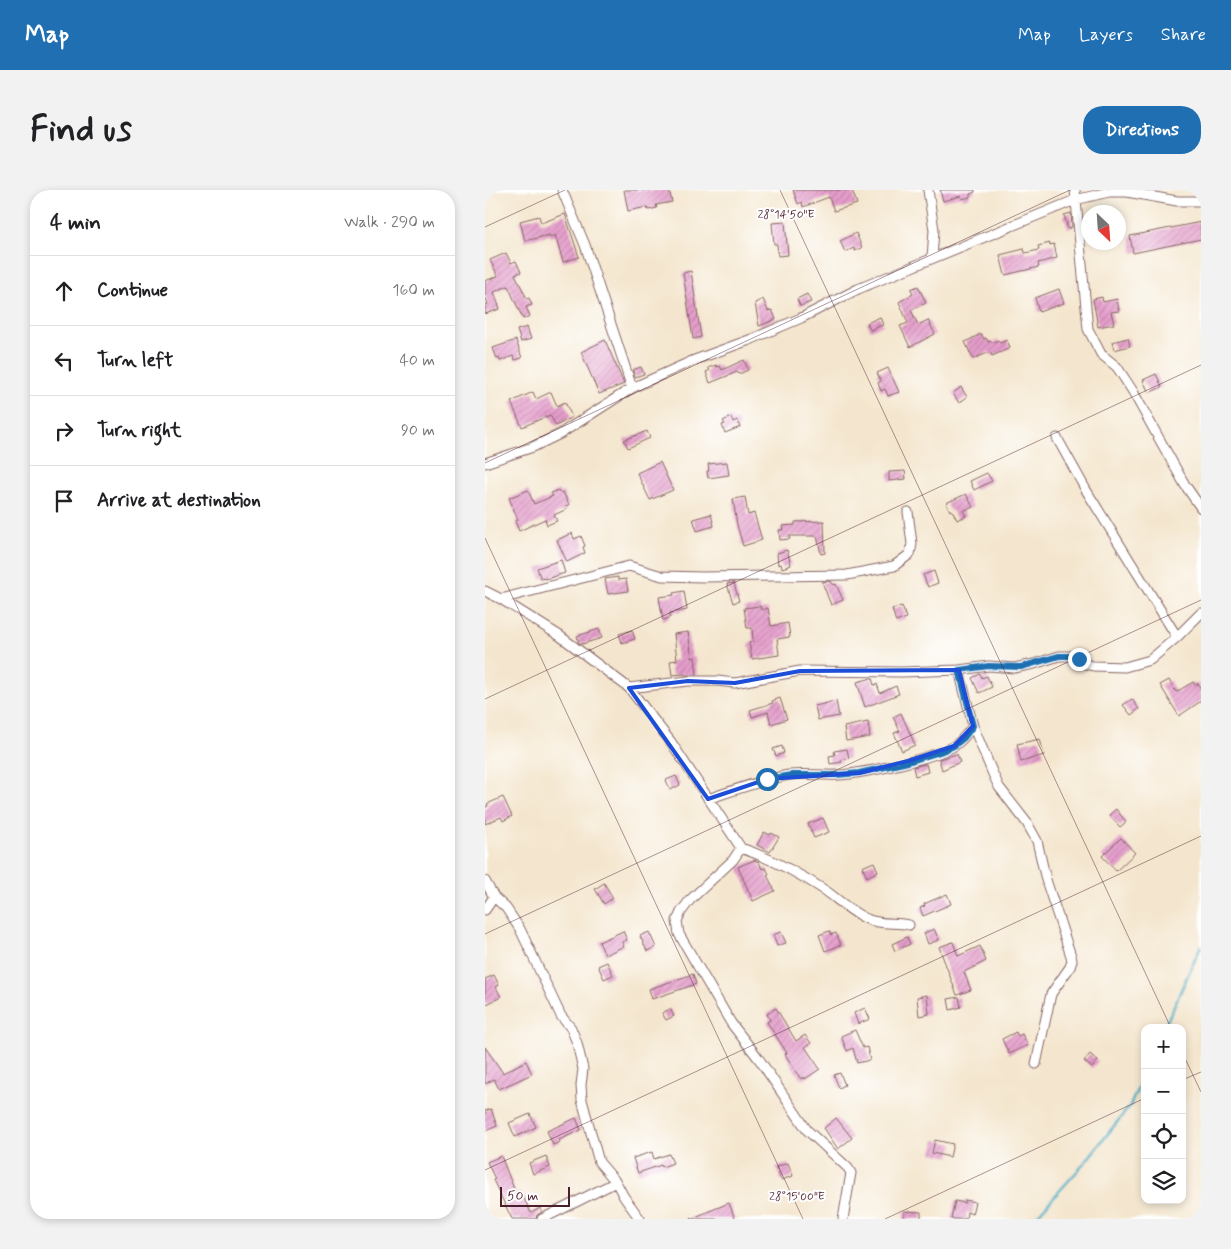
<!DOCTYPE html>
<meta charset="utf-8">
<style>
body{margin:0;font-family:Mynerve,sans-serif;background:#f2f2f2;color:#202124}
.controls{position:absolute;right:15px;bottom:15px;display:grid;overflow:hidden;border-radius:10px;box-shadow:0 2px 8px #0003}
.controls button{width:45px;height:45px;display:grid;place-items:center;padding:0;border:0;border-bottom:1px solid #e0e0e0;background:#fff;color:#202124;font:25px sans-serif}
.compass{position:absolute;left:596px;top:15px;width:45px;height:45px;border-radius:50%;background:#fff;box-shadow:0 2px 8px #0003;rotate:155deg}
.scale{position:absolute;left:15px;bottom:12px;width:70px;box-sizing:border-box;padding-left:5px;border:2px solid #4a1f2b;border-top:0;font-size:14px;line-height:18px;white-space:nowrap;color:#4a1f2b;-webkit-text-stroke:4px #fff;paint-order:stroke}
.stop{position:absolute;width:15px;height:15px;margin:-11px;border:4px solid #1f6fb2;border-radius:50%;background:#fff}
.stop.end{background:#1f6fb2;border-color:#fff;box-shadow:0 1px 5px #0008}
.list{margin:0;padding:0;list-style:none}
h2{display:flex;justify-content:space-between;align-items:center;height:65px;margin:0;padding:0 20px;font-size:21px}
h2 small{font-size:16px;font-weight:400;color:#757577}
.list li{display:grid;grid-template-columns:32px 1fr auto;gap:15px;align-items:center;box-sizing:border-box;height:70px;padding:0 20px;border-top:1px solid #e0e0e0}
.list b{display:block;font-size:19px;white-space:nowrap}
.list em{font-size:16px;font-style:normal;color:#757577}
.icon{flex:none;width:28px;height:28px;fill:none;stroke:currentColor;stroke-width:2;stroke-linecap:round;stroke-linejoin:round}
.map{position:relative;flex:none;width:716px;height:1029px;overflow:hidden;border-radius:20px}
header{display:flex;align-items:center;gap:30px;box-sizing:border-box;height:70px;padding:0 25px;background:#1f6fb2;color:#fff}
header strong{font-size:24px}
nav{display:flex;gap:28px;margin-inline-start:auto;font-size:18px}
.intro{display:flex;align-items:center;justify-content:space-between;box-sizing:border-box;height:120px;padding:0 30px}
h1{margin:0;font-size:35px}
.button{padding:12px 22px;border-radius:20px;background:#1f6fb2;color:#fff;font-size:18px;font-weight:700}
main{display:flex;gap:30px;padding:0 30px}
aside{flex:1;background:#fff;border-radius:20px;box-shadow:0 2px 8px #0003}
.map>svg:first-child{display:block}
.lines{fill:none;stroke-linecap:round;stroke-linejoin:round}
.stream{stroke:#46acc6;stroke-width:2.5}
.building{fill:url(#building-hatch)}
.minor-casing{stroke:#866564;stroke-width:11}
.minor{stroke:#fff;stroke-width:9}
.route{stroke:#1f6fb2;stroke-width:6}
.marked{fill:none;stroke:#1d4ed8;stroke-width:4;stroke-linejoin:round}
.ticks{fill:none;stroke:#4a1f2b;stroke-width:1;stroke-opacity:0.45}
.ticks-label{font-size:12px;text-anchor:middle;fill:#4a1f2b;stroke:#fff;stroke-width:4;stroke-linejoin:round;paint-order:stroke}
</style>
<header>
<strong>Map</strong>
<nav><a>Map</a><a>Layers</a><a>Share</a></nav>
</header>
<div class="intro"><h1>Find us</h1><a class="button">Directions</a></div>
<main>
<aside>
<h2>4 min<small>Walk · 290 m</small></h2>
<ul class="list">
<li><svg class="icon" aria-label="ahead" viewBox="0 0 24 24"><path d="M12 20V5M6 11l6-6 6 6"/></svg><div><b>Continue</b></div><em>160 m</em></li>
<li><svg class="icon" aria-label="left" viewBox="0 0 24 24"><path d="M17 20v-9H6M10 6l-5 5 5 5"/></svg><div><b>Turn left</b></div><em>40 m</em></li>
<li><svg class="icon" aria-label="right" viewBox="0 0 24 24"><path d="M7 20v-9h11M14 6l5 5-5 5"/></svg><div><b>Turn right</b></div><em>90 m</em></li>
<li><svg class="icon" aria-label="arrive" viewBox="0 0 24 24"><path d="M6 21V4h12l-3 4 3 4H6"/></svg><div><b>Arrive at destination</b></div></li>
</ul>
</aside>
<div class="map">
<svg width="716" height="1029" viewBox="0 0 716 1029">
<defs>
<pattern id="building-hatch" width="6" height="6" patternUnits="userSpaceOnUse" patternTransform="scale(1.25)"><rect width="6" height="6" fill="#e69ecc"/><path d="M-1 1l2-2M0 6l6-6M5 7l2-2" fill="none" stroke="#bc80a6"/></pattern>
</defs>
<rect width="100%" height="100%" fill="#fff"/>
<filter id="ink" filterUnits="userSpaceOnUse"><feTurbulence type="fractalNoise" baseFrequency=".02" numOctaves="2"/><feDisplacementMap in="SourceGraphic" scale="10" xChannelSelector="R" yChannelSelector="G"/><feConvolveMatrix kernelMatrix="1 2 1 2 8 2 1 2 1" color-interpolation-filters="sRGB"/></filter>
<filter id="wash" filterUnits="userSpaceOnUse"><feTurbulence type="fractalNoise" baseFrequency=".0096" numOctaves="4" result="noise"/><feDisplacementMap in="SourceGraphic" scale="20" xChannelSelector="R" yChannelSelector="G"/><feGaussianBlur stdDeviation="1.12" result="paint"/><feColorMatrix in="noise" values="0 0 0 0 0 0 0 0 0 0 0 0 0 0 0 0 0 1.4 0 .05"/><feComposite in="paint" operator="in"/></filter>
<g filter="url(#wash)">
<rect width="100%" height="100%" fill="#f4e6ce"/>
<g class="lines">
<path class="stream" d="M679,838l37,-82
M549,1029l48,-53 48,-60 15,-34"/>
</g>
<g id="blocks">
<path class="building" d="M139,0h45l3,12 -16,3 1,3 -9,2 -1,-3 -19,4z
M308,0h59l5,14 -23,7 -5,-14 -26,10 -1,-5 -4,2z
M455,0h35v2l-5,2v3l-8,2 -1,-3 -18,5z
M586,23l1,14 -4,2 -4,-14z
M80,24l14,43 -16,5 -8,-27 -5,2 -1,-2 -24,6 -5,-20 19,-5 2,7z
M300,32l3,33 -10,1 -1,-12h-3l-2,-21z
M716,32v17l-68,14 -3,-17z
M371,43l6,15 -7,3 -1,-3 -9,4 -5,-11z
M565,53v2l4,-1 3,14 -19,5 1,4 -34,8 -5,-20 24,-6 1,4 14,-3 -1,-4z
M21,63l5,10 5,-2 5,11 -6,2 12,25 2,-1 3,7 -6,2 4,9 -7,3 -15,-33 -14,6 6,17 -15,5v-9l3,-1 -3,-8v-15l13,-5 -8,-16z
M206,81l10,66 -8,2 -10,-66z
M433,96l8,17 -15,7 7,15 10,-5 7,14 -25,13 -10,-21 8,-3 -9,-21 14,-8 -2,-5z
M574,99l5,14 -25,9 -4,-14z
M322,104l4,8 -11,4 -3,-7z
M617,107l1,5 14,-3 2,12 -8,1 3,12 -16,3 -5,-28z
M278,109l5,12 4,-1 4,9 -17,7 -4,-23z
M395,127l3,8 -13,5 -3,-7z
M42,137l4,12 -10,3 -4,-12z
M496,144l3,5 2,-1 2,4 3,-1 1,2 6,-3 2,3 7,-3 3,8 -18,8 -2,-4 -17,7 -8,-17z
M643,148l2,8 -16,4 -2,-8z
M31,150l6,18 -7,2 -2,-4 -13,5 -1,-3 -2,1 -4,-11z
M120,150l19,44 -25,10 -18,-42z
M259,170l4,10 -9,4 -2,-2 -27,11 -4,-11 4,-2 -2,-2 8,-3 1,2 3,-1 2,4z
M156,177l3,7 -9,3 -2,-7z
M403,178l11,24 -11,4 -3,-7 -4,2 -3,-8 3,-2 -4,-8z
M671,184l6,13 -13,6 -6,-13z
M476,197l6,10 -8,6 -6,-10z
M48,202l3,7 15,-7 6,14 8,-4 7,15 -16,9 -6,-11 -28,12 -11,-25z
M246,227l2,5 4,-2 3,7 -15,6 -3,-8 3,-1 -2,-3z
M162,241l3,7 -22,10 -4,-8z
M175,272l13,28 -23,10 -13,-27z
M242,272l2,13 -21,3 -1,-7h2l-1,-7z
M420,281l1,8 -17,2v-9z
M502,283l5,8 -18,9 -4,-9z
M43,300l6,14 19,-8 -2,-3 7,-3 2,3 3,-1 6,13 -3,1 1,3 -13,6 3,6 -10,4 -2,-6 -26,12 -4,-10 3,-1 -9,-22z
M481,304l7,13 -10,4 3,5 -9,4 -5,-10 -2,1 -4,-8z
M260,307l3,18 6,-2 8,27 -19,6 -6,-21 -4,-26z
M226,324l3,12 -17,5 -4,-12z
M339,331l1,32 -4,1 -4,-18h-28l1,3 -10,1 -1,-10h4l-1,-4 13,-1v-3z
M87,343l2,6 7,-3 4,10 -2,1 2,6 -18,9 -10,-22z
M302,360l4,15 -9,3 -1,-4 -3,1 -1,-12z
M76,370l4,13 -19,6v-1l-5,1 -4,-11z
M449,381l4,12 -10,4 -5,-12z
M133,387v3l8,-1 2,12 -20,3 -3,-15z
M346,391l2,4 3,-1 7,16 -12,5 -9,-23z
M249,393l5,18 -6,2 -6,-19z
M199,401l3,19 -17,3v5l-7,2 -4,-23 15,-2 -1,-2z
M275,416l1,4 7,-2 3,18 17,-3 2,14 -13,2 2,16 -27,4 -3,-16 4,-1 -1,-14h-5l-3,-20z
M417,416l4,12 -10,4 -4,-13z
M114,439l3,9 -20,6 -3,-1 -2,-7z
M147,440l3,9 -13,4 -3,-9z
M203,442l4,26 3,-1 2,18h-12v-1l-13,1 -2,-14 7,-1 -3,-26z
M495,484l2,4 5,-2 5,11 -13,6 -7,-15z
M387,488l2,7 3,-1 3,9 16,-7 3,8 -34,13 -8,-25z
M684,490l7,12 17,-10 2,3 3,-2 3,6v12l-22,15 -19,-31z
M295,508l7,21 -16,5 -3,-12 -16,5 -2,-7 23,-7 -1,-2z
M647,509l7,10 -8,6 -8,-10z
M351,511l3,15 -21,4 -3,-14z
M416,523l14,32 -13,6 -8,-18 6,-2 -7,-14z
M383,532l2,15 -24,4 -2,-14z
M555,549l4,16 -23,7 -4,-18z
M297,556l2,7 -8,3 -3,-7z
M362,559l2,9 -8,2 1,2 -12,2 -1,-8 6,-1 -1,-4z
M472,564l3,8 -18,8 -3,-11z
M441,574l2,8 -13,4 -2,-9z
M191,586l4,9 -10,5 -4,-10z
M18,607l9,19 -9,5 -2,-4 -16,7v-17l3,-1 -1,-2z
M631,619l10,13 -6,5 -11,-12z
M338,628l6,14 -15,6 -6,-14z
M279,642l6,3 1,-2 8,4 -9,15 -13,-7z
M636,648l14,15 -19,18 -14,-15z
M269,670l5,2 3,7 4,-1 3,6 -2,1 8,16 -22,10 -15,-34z
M389,672l4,9 -11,6 -5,-10z
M119,693l9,15 -9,6 -9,-15z
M462,704l4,10 -28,12 -3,-8 5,-2 -1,-2z
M449,739l5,11 -11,4 -4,-11z
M138,741l4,9 -5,2 2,4 -19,9 -6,-13z
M344,741l2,4 5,-2 5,12 -16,6 -6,-16z
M164,742l7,15 -9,4 -7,-15z
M296,742l5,11 -9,3 -4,-11z
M422,747l3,7 -15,7 -3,-7z
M468,752l5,14 22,-10 6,15 -22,11 7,18 -14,5 -18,-48z
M122,772l6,13 -9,4 -6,-13z
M208,784l3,10 -44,15 -3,-10z
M9,785l5,10 -3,2 5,10 -16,8v-26z
M442,805l2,19 -10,2 -2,-19z
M474,807l2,10 -11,3 -2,-11z
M291,818l20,33 9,-6 6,8 -6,4 15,22 -15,10 -1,-2 -3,2 -5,-7 -11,-18 2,-1 -20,-31 3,-2 -3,-6z
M380,818l5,11 -12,5 -4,-11z
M185,819l4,7 -8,4 -4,-7z
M370,840l8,18 4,-1 3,13 -13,3 -4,-15 -6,3 -6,-15z
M531,842l2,4 4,-2 6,11 -19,9 -7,-15z
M0,857l18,26 23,-12 6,13 -33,15 -5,-10 -9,5z
M605,864l8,7 -6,7 -8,-7z
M355,883l5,12 -6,3 -5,-13z
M6,919l6,17 -12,5v-20z
M45,924l6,13 -21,10 -6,-14z
M91,928l5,12 -22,10 1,2 -7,3 -6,-14z
M351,928l16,20 -14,11 -14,-21z
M450,950l18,4 -3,13 -18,-4z
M167,962l2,7 15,-5 4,9 -11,4 -1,-2 -23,8 -5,-15z
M16,966l15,38 5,-2 10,21 9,-5 2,4 -5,3 -1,4h-24l-19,-39 2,-1 -8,-17z
M61,966l4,11 -17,7 -4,-11z
M303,973l5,13 -12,4 -5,-13z
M480,1010l10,2 -3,12 -5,-2 -1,7h-15l4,-18 10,2z
M244,1013l6,16h-45z
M419,1021l17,1v7h-17z"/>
</g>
</g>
<g filter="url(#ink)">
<use href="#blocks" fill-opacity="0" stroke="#866564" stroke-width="1"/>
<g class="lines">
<g class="minor-casing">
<path id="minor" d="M77,0l23,55 47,143
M443,0l6,40 -2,28
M590,0l13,139 13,25 16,13 15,23 53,95 16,23
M572,248l29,52 91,147
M0,273l48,-16 27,-13 72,-46 60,-27 60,-22 49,-21 57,-29 217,-89 34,-8h18l50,9h24
M0,401l16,8 59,37 69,52 42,54 70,106 -8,12 -43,40 -9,12 -4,9 2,13 52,89 28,36 48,71 41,38 3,5 -8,46
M16,409l128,-33 33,10 41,1 144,-2 47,-9 16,-12 2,-10 -4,-32
M474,480l14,56 20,48 6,13 28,36 10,18 9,39 25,76 1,5 -2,6 -19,27 -15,70
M144,498l59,-7h29l18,2 65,-12 102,1 57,-2 30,-4 25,2 20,-4 25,-8h13l13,8 8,2 32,1 25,-7 27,-23 24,-24
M223,609c26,-9 53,-19 81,-24 16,-2 33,1 50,0 27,-2 92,-16 115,-29 8,-5 13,-12 19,-20
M256,658c29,10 59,26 85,43 14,10 26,22 41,28 13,6 29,3 42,6
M0,691l9,16 12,11 14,21 41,87 10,12 6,15 6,26 -2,16 1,15 17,62 17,20 8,15 16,22
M0,720l9,-13
M57,1029l74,-37"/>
</g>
<use href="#minor" class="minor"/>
</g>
</g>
<g class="lines" filter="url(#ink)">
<path class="route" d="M282,589l24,-4h46l22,-2 49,-11 32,-10 14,-6 10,-8 9,-12 -14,-56 30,-4 32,1 38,-11h13l7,3"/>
</g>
<path class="marked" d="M474,480l14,56 -19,20 -46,15 -49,12 -92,6 -59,20 -79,-111 59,-7 47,2 65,-12z"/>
<path class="ticks" d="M295,0l391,838M0,37l80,-37M0,273l585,-273M0,348l318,681M0,509l716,-334M0,744l716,-334M697,862l19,40M697,890l19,-8M0,980l716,-334M400,1029l260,-121"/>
<g class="ticks-label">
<text x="301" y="28">28°14'50"E</text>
<text x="312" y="1010">28°15'00"E</text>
</g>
</svg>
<div class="controls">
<button>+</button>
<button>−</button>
<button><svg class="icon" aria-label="locate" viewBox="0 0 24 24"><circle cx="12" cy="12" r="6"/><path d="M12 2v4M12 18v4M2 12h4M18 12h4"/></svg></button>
<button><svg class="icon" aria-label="layers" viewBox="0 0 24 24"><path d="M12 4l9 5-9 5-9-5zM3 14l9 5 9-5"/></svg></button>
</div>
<svg class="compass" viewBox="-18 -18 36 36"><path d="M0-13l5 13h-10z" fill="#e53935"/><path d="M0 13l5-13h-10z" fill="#757577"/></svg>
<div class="scale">50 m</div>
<div class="stop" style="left:282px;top:589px"></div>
<div class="stop end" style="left:594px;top:469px"></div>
</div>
</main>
